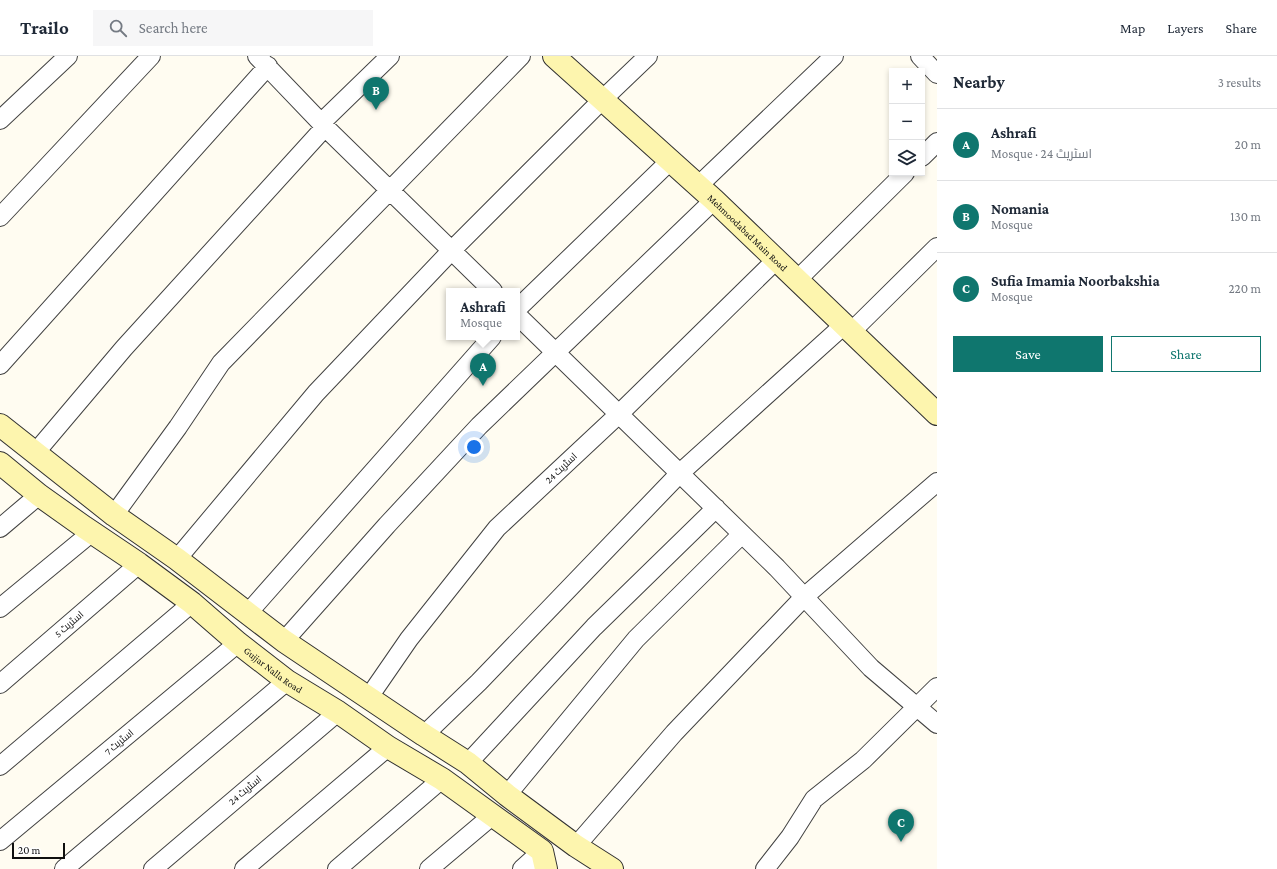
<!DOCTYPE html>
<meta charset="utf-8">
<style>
body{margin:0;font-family:"Crimson Pro",Cairo,serif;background:#f6f6f7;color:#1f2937}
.controls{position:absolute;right:12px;top:12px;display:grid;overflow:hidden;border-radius:0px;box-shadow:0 2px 6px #0003}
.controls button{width:36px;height:36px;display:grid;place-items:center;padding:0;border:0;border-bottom:1px solid #e0e1e3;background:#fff;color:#1f2937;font:20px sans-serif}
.scale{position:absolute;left:12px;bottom:10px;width:53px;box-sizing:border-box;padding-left:4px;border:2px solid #0f0f0f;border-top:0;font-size:11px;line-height:14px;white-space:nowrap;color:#0f0f0f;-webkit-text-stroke:3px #fff;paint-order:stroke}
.you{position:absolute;left:474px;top:391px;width:14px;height:14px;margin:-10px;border:3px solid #fff;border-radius:50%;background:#1a73e8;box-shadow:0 0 0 6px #1a73e833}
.badge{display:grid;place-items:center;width:26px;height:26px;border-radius:50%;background:#0f766e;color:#fff;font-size:13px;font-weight:700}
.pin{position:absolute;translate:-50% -33px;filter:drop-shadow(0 1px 2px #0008)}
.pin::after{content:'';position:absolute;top:21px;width:14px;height:12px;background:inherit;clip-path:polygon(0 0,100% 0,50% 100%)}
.popup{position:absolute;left:446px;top:232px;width:74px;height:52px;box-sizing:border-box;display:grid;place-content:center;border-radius:0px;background:#fff;filter:drop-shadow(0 1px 3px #0005);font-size:13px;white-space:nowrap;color:#747a83}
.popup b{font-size:15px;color:#1f2937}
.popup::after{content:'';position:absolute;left:50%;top:100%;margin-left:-8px;border:8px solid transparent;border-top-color:#fff}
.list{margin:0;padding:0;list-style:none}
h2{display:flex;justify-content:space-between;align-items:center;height:52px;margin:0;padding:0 16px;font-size:17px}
h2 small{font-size:13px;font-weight:400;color:#747a83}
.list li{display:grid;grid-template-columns:26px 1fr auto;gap:12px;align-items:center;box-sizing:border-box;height:72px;padding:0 16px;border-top:1px solid #e0e1e3}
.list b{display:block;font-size:15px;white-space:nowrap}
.list p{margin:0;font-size:13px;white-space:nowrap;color:#747a83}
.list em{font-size:13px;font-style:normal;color:#747a83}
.actions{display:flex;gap:8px;padding:12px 16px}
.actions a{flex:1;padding:9px 0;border:1px solid #0f766e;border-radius:0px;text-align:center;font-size:14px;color:#0f766e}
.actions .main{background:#0f766e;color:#fff}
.icon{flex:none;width:22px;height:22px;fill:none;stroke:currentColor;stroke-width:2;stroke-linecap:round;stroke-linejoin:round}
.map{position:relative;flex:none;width:937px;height:813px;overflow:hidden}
header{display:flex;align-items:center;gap:24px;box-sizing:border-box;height:56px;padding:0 20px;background:#fff;border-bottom:1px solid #e0e1e3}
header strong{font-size:19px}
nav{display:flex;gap:22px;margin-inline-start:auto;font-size:14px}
.search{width:280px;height:36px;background:#f6f6f7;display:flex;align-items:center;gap:10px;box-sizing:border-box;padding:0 14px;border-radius:0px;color:#747a83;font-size:15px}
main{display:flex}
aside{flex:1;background:#fff}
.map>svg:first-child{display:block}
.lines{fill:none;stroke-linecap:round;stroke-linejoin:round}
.street-casing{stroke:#424242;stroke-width:20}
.secondary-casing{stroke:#313131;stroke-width:24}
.street{stroke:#fff;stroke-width:18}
.secondary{stroke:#fdf5ae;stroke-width:22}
.labels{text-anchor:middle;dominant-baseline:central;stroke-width:4;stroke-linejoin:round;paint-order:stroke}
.street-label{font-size:10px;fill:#0f0f0f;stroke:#fff}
</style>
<header>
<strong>Trailo</strong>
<div class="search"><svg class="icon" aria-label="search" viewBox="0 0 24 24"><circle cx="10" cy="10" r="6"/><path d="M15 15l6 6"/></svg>Search here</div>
<nav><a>Map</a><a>Layers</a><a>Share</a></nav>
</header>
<main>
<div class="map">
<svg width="937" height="813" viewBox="0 0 937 813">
<rect width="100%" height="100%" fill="#fffcf1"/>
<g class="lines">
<g class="street-casing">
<path id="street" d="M257,0l68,71 168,164
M920,0l17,18
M0,64l68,-64
M321,67l69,-67
M922,101l15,-15
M698,130l136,-130
M0,161l151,-161
M797,224l108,-107
M517,253l153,-148
M517,259l260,253 94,100 66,56
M851,276l86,-85
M0,309l268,-299
M36,396l88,-104 201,-221
M114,459l64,-88 43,-64 300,-307
M0,472l39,-33
M177,503l139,-166 135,-142 151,-151 46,-44
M0,552l91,-75
M248,557l244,-276
M284,585l103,-116 92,-99 235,-226
M0,628l139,-120
M369,641l40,-58 88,-111 122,-114 157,-154
M424,679l55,-53 201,-209 164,-148
M468,707l126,-136 122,-119
M0,710l192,-163
M507,739l129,-156 106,-105
M0,785l238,-198
M576,790l98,-113 130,-136 133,-115
M64,813l223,-188
M153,813l185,-157
M244,813l144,-122
M337,813l105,-90
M429,813l64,-54
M522,813l20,-18
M765,813l25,-32 24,-38 49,-39 74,-73"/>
</g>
<g class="secondary-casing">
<g id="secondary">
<path id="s1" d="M554,0l160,144 223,214"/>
<path d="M0,369l114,90 63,44 107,82 140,94 44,28 39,32 69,51 36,23"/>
<path id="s2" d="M0,407l39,32 45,32 55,37 53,39 46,40 49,38 51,31 50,35 54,32 100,72 4,18"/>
</g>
</g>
<use href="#street" class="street"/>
<use href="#secondary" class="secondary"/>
</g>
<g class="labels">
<g class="street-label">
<text stroke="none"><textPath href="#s1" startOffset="262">Mehmoodabad Main Road</textPath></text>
<text transform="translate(561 412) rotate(-43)">اسٹریٹ 24</text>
<text transform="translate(69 568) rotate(-41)">اسٹریٹ 5</text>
<text stroke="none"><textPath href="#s2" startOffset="343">Gujjar Nalla Road</textPath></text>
<text transform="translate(119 686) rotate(-40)">اسٹریٹ 7</text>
<text transform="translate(245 734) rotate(-40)">اسٹریٹ 24</text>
</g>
</g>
</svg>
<div class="controls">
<button>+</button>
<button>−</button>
<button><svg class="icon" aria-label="layers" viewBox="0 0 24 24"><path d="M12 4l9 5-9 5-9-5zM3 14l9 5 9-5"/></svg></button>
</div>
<div class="scale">20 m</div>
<div class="you"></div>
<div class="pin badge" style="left:483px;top:330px">A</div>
<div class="popup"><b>Ashrafi</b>Mosque</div>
<div class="pin badge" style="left:376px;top:54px">B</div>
<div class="pin badge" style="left:901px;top:786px">C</div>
</div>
<aside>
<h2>Nearby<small>3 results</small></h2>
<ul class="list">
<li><span class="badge">A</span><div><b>Ashrafi</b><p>Mosque · اسٹریٹ 24</p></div><em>20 m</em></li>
<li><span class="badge">B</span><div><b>Nomania</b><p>Mosque</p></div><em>130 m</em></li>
<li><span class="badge">C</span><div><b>Sufia Imamia Noorbakshia</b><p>Mosque</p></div><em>220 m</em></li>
</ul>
<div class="actions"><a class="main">Save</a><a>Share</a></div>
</aside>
</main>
